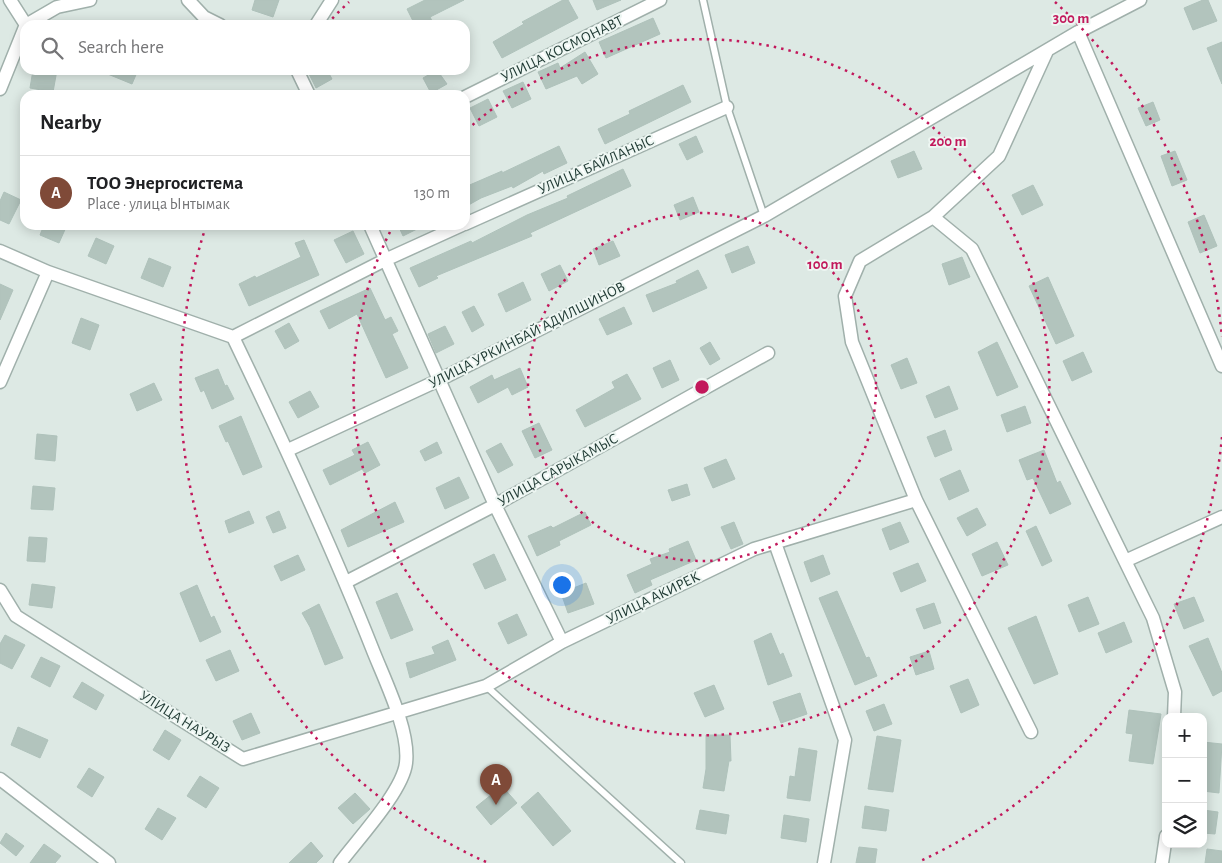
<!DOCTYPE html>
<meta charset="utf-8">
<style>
body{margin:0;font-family:"Alegreya Sans",sans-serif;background:#f2f2f2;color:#202124}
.controls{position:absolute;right:15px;bottom:15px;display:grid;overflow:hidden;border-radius:10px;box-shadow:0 2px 12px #0003}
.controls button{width:45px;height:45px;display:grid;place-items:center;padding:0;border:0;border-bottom:1px solid #e0e0e0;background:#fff;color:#202124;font:25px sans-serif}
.you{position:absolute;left:561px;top:584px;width:18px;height:18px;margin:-12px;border:4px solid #fff;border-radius:50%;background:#1a73e8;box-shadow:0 0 0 8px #1a73e833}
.badge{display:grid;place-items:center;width:32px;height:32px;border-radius:50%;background:#7f4a38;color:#fff;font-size:16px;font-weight:700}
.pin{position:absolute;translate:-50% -41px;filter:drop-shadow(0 1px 2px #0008)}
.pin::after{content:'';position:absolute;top:26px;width:18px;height:15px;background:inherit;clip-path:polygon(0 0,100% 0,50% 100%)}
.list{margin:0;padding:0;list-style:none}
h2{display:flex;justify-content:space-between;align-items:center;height:65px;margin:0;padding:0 20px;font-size:21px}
h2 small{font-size:16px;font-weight:400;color:#757577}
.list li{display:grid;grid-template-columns:32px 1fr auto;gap:15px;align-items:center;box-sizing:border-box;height:75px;padding:0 20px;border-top:1px solid #e0e0e0}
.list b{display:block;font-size:19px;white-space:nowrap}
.list p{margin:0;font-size:16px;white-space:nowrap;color:#757577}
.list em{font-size:16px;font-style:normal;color:#757577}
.icon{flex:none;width:28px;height:28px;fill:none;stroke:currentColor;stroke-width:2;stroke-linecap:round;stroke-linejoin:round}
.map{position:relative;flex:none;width:1222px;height:863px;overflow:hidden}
.search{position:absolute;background:#fff;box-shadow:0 2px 12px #0003;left:20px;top:20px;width:450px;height:55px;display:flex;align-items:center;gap:12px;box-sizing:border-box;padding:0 18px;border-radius:15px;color:#757577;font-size:19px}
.panel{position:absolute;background:#fff;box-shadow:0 2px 12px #0003;left:20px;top:90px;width:450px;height:140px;border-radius:15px}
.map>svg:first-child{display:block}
.building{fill:#b2c4bd;stroke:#afc2bb}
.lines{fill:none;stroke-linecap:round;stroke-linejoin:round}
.service-casing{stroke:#a0b0ab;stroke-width:9}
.minor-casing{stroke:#a0b0ab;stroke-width:15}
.service{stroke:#fff;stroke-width:6}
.minor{stroke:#fff;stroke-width:12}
.ring{fill:none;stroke:#c2185b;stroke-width:2.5;stroke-dasharray:2.5 5}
.labels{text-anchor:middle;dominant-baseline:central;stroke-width:4;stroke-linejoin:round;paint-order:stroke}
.street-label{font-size:15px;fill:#1e3832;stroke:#edf6f2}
.centre{fill:#c2185b;stroke:#edf6f2;stroke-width:2.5}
.ring-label{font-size:15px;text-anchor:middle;font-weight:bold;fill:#c2185b;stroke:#edf6f2;stroke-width:4;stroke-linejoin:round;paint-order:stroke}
</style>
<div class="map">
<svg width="1222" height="863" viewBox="0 0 1222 863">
<rect width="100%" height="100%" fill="#dde9e4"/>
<path class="building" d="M255,0h24l-6,17 -21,-7z
M425,0h39l-34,17 2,4 -8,4h-9l-8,-16z
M563,0h5l10,18 -76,40 -9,-16 31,-18 -2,-2z
M593,0h28l-24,10z
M1203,0h5l9,21 -24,9 -9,-22z
M653,18l7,16 -54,24 -7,-16z
M1222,42v42l-15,-36z
M585,52l13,22 -16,10 -5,-8 -31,13 -8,-17 20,-9 2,5z
M33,70h24l-4,22 -23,-4z
M98,70h40l-6,14z
M307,70h20l5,9 -16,9z
M437,70l10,14 -16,9 -8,-15z
M523,82l8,17 -19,9 -9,-17z
M683,85l8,17 -86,42 -7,-15 32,-15 -1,-3z
M488,99l9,18 -18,9 -9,-18z
M1153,102l7,18 -14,6 -8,-18z
M696,136l7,16 -16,8 -8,-16z
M559,146l8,17 -23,11 -1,-3 -30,17 -1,-2 -31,12 -16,9v-20l37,-16v2z
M914,151l8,18 -24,9 -7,-17z
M1175,151l12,29 -15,6 -11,-30z
M623,169l8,17 -101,47 2,3 -96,40 2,2 -19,9 -9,-19 61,-27 1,2 55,-28 41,-17 -1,-2z
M1033,185l10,20 -21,10 -10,-20z
M4,192l17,8 -12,24 -9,-4v-19z
M693,197l6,15 -19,8 -6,-15z
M1204,215l13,31 -17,7 -12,-31z
M44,225h23l-8,18 -19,-8z
M398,225h27l-22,11z
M353,231l11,23 -18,9 -12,-23z
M96,238l18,8 -8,18 -18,-8z
M304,240l15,35 -70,31 -10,-22 16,-8 1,2 45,-21 -6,-14z
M613,241l7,15 -21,9 -6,-16z
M748,246l7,17 -23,10 -7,-18z
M962,257l8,20 -21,8 -7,-21z
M149,258l22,9 -8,20 -22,-9z
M560,265l8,16 -19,10 -8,-17z
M698,270l9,18 -54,24 -7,-17 31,-12 -1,-2z
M1048,277l26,59 -18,8 -27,-58z
M523,282l8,18 -25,12 -8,-18z
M0,284l13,6 -13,30z
M370,288l15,32 6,-3 7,14 -6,3 16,34 -22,10 -29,-64 -28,15 -9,-18z
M474,306l10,19 -12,7 -10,-20z
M624,307l8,17 -25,11 -8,-16z
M81,318l18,7 -9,25 -18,-7z
M289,323l10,18 -14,8 -10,-18z
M445,326l9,18 -18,9 -8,-19z
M710,342l10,17 -10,6 -10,-17z
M997,342l21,45 -21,9 -19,-44z
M1083,352l9,20 -20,9 -9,-20z
M907,358l10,25 -16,6 -10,-24z
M670,360l9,20 -17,8 -9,-20z
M520,368l8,19 -16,8 -4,-8 -30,16 -8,-16 22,-12 2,5z
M218,369l7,17 2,-1 7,14 -22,10 -8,-19 -3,2 -6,-14z
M627,374l14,25 -56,28 -9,-17 39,-22 -3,-6z
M154,383l8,17 -25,11 -7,-17z
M949,386l9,23 -23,9 -9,-22z
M310,391l9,16 -21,11 -9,-16z
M1025,406l6,17 -24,9 -6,-17z
M241,416l21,51 -19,8 -15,-34 -2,1 -7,-16z
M539,423l13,27 -17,8 -13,-27z
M945,430l7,20 -17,7 -8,-20z
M37,434l20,2 -2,25 -20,-2z
M368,442l12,23 -15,8 -3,-4 -32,16 -7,-15 32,-15 -3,-5z
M437,442l5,11 -17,8 -5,-10z
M501,443l12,22 -15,8 -12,-22z
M1044,450l13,33 3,-2 11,23 -21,10 -17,-36 -6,2 -8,-20z
M726,459l9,20 -22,9 -9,-20z
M960,470l9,21 -20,9 -9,-21z
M459,477l10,21 -24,11 -9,-21z
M687,484l3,11 -18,6 -4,-11z
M33,486l22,2 -2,22 -22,-1z
M395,502l9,20 -56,25 -7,-17z
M977,508l9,17 -19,11 -10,-18z
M249,511l5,12 -25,10 -4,-12z
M279,511l7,17 -13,5 -7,-16z
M585,512l6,13 -32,16 1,4 -23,11 -9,-20 23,-10 2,2z
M734,522l9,22 -12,5 -10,-22z
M900,522l9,20 -19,8 -8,-21z
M1036,526l16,35 -10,5 -16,-35z
M29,537l18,1 -2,24 -18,-1z
M688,541l8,19 -46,20 2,5 -17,8 -8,-18 25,-11 -2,-5 20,-7 -1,-3z
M997,542l11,23 -26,11 -10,-22z
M494,554l12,26 -21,9 -12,-25z
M298,555l7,15 -24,11 -7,-15z
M823,555l7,19 -19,8 -7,-20z
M918,563l8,18 -25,11 -8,-19z
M586,583l8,21 -26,9 -7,-20z
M32,584l23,3 -3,21 -23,-3z
M197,585l14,33 3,-2 7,16 -21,10 -20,-49z
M837,591l29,67 3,-1 8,19 -22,9 -36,-87z
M397,593l16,37 -22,9 -15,-37z
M1088,597l11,27 -20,8 -11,-27z
M1194,597l10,24 -20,8 -10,-25z
M934,603l7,20 -17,6 -8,-20z
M319,604l24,54 -18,7 -15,-38 -8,-14z
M517,614l10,21 -19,9 -10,-21z
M1036,616l22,58 -24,10 -26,-56z
M1124,622l8,20 -26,11 -8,-20z
M771,633l9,22 3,-2 9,23 -24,9 -14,-44z
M5,635l20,10 -13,24 -12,-6v-19z
M1208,638l14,35v18l-9,5 -24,-50z
M448,640l8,20 -46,18 -4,-15 29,-9 -3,-7z
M230,650l9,21 -23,10 -10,-21z
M929,651l5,18 -18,6 -6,-18z
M41,657l19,9 -10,21 -19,-10z
M968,679l11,26 -18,8 -11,-27z
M82,682l22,13 -8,15 -23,-13z
M714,685l10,24 -19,8 -11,-24z
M800,693l7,21 -26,9 -8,-21z
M884,704l8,20 -18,7 -8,-20z
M1129,710l32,4 -8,50 -24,-3 4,-27 -7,-1z
M251,713l9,20 -18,7 -9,-19z
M18,727l30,13 -8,18 -29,-13z
M165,730l16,10 -12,20 -16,-10z
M706,735h24l1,26h-2l-5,30 -21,-3 3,-19z
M877,736l24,4 -8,52 -25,-3z
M1203,742l19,2 -3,49 -16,-2z
M799,748l18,3 -7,50 -23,-3 3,-22 5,1z
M89,768l15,9 -12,20 -15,-10z
M200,776l19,12 -13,20 -19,-12z
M502,786l15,17 -26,22 -15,-18z
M538,792l33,39 -18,15 -32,-39z
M355,793l15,16 -17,15 -15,-16z
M865,806l24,4 -3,21 -24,-3z
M158,808l18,10 -14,22 -17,-11z
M700,810l29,5 -3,19 -30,-5z
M1203,810l15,2 -3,22 -12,-1z
M784,815l25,4 -3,23 -25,-4z
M6,833l18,13 -8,10 -16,-13z
M311,842l12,14 -7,7h-27z
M44,844l17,12 -6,7h-25z
M859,847l18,2 -2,14h-19z
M1207,849l15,2v12h-17z"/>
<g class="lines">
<g class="service-casing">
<path id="service" d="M703,0l24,107 37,109
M486,686l195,177"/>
</g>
<g class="minor-casing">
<path id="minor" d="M10,0l16,25
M188,0l16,17 16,8
M26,25l31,-18 33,-7
M316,25l16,-25
M1078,32l144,334
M297,70l12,25
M0,89l25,-62
M465,97l195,-97
M933,217l39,32 181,369 22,74 -1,25
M465,224l262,-117
M370,225l125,280 67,137
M0,251l48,21 185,65
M233,337c49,102 97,205 139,311 12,31 38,82 34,115 -3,28 -49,77 -66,100
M233,337l152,-77 77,-35
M0,382l48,-110
M288,450l151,-70 325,-164 314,-184 62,-32
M775,543l70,197 -21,123
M1125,561l97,-44
M346,582l149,-77 273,-152
M0,590l16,26 227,143 243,-73 76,-44 192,-93 162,-49
M1031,732l-115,-232 -64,-158 -7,-46 15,-35 73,-44 66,-61 48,-105
M0,779l109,84
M1162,863l4,-27"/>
</g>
<use href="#service" class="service"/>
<use href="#minor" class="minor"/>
</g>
<g class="ring">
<circle cx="702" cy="387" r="174"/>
<path d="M467 130A348 348 0 1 1 393 226"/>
<path d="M1222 437A522 522 0 0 1 918 862M486 862A522 522 0 0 1 206 226M327 24A522 522 0 0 1 349 2M1055 2A522 522 0 0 1 1222 337"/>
</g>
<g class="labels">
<g class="street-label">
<text transform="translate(562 49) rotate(-26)">УЛИЦА КОСМОНАВТ</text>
<text transform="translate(596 165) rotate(-24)">УЛИЦА БАЙЛАНЫС</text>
<text transform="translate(527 335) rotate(-27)">УЛИЦА УРКИНБАЙ АДИЛШИНОВ</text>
<text transform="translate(558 470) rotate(-29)">УЛИЦА САРЫКАМЫС</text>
<text transform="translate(653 598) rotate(-26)">УЛИЦА АКИРЕК</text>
<text transform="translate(185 722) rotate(32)">УЛИЦА НАУРЫЗ</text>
</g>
</g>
<circle cx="702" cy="387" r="8" class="centre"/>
<g class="ring-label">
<text x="1071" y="23">300 m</text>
<text x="948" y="146">200 m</text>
<text x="825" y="269">100 m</text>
</g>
</svg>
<div class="controls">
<button>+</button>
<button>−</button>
<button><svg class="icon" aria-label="layers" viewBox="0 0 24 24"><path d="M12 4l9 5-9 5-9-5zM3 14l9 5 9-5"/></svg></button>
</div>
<div class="you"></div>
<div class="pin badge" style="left:496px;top:805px">A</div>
<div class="search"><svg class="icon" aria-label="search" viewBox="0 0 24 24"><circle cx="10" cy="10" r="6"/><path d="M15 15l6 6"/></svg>Search here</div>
<section class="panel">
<h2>Nearby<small></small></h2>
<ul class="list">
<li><span class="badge">A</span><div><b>ТОО Энергосистема</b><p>Place · улица Ынтымак</p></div><em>130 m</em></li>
</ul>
</section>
</div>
